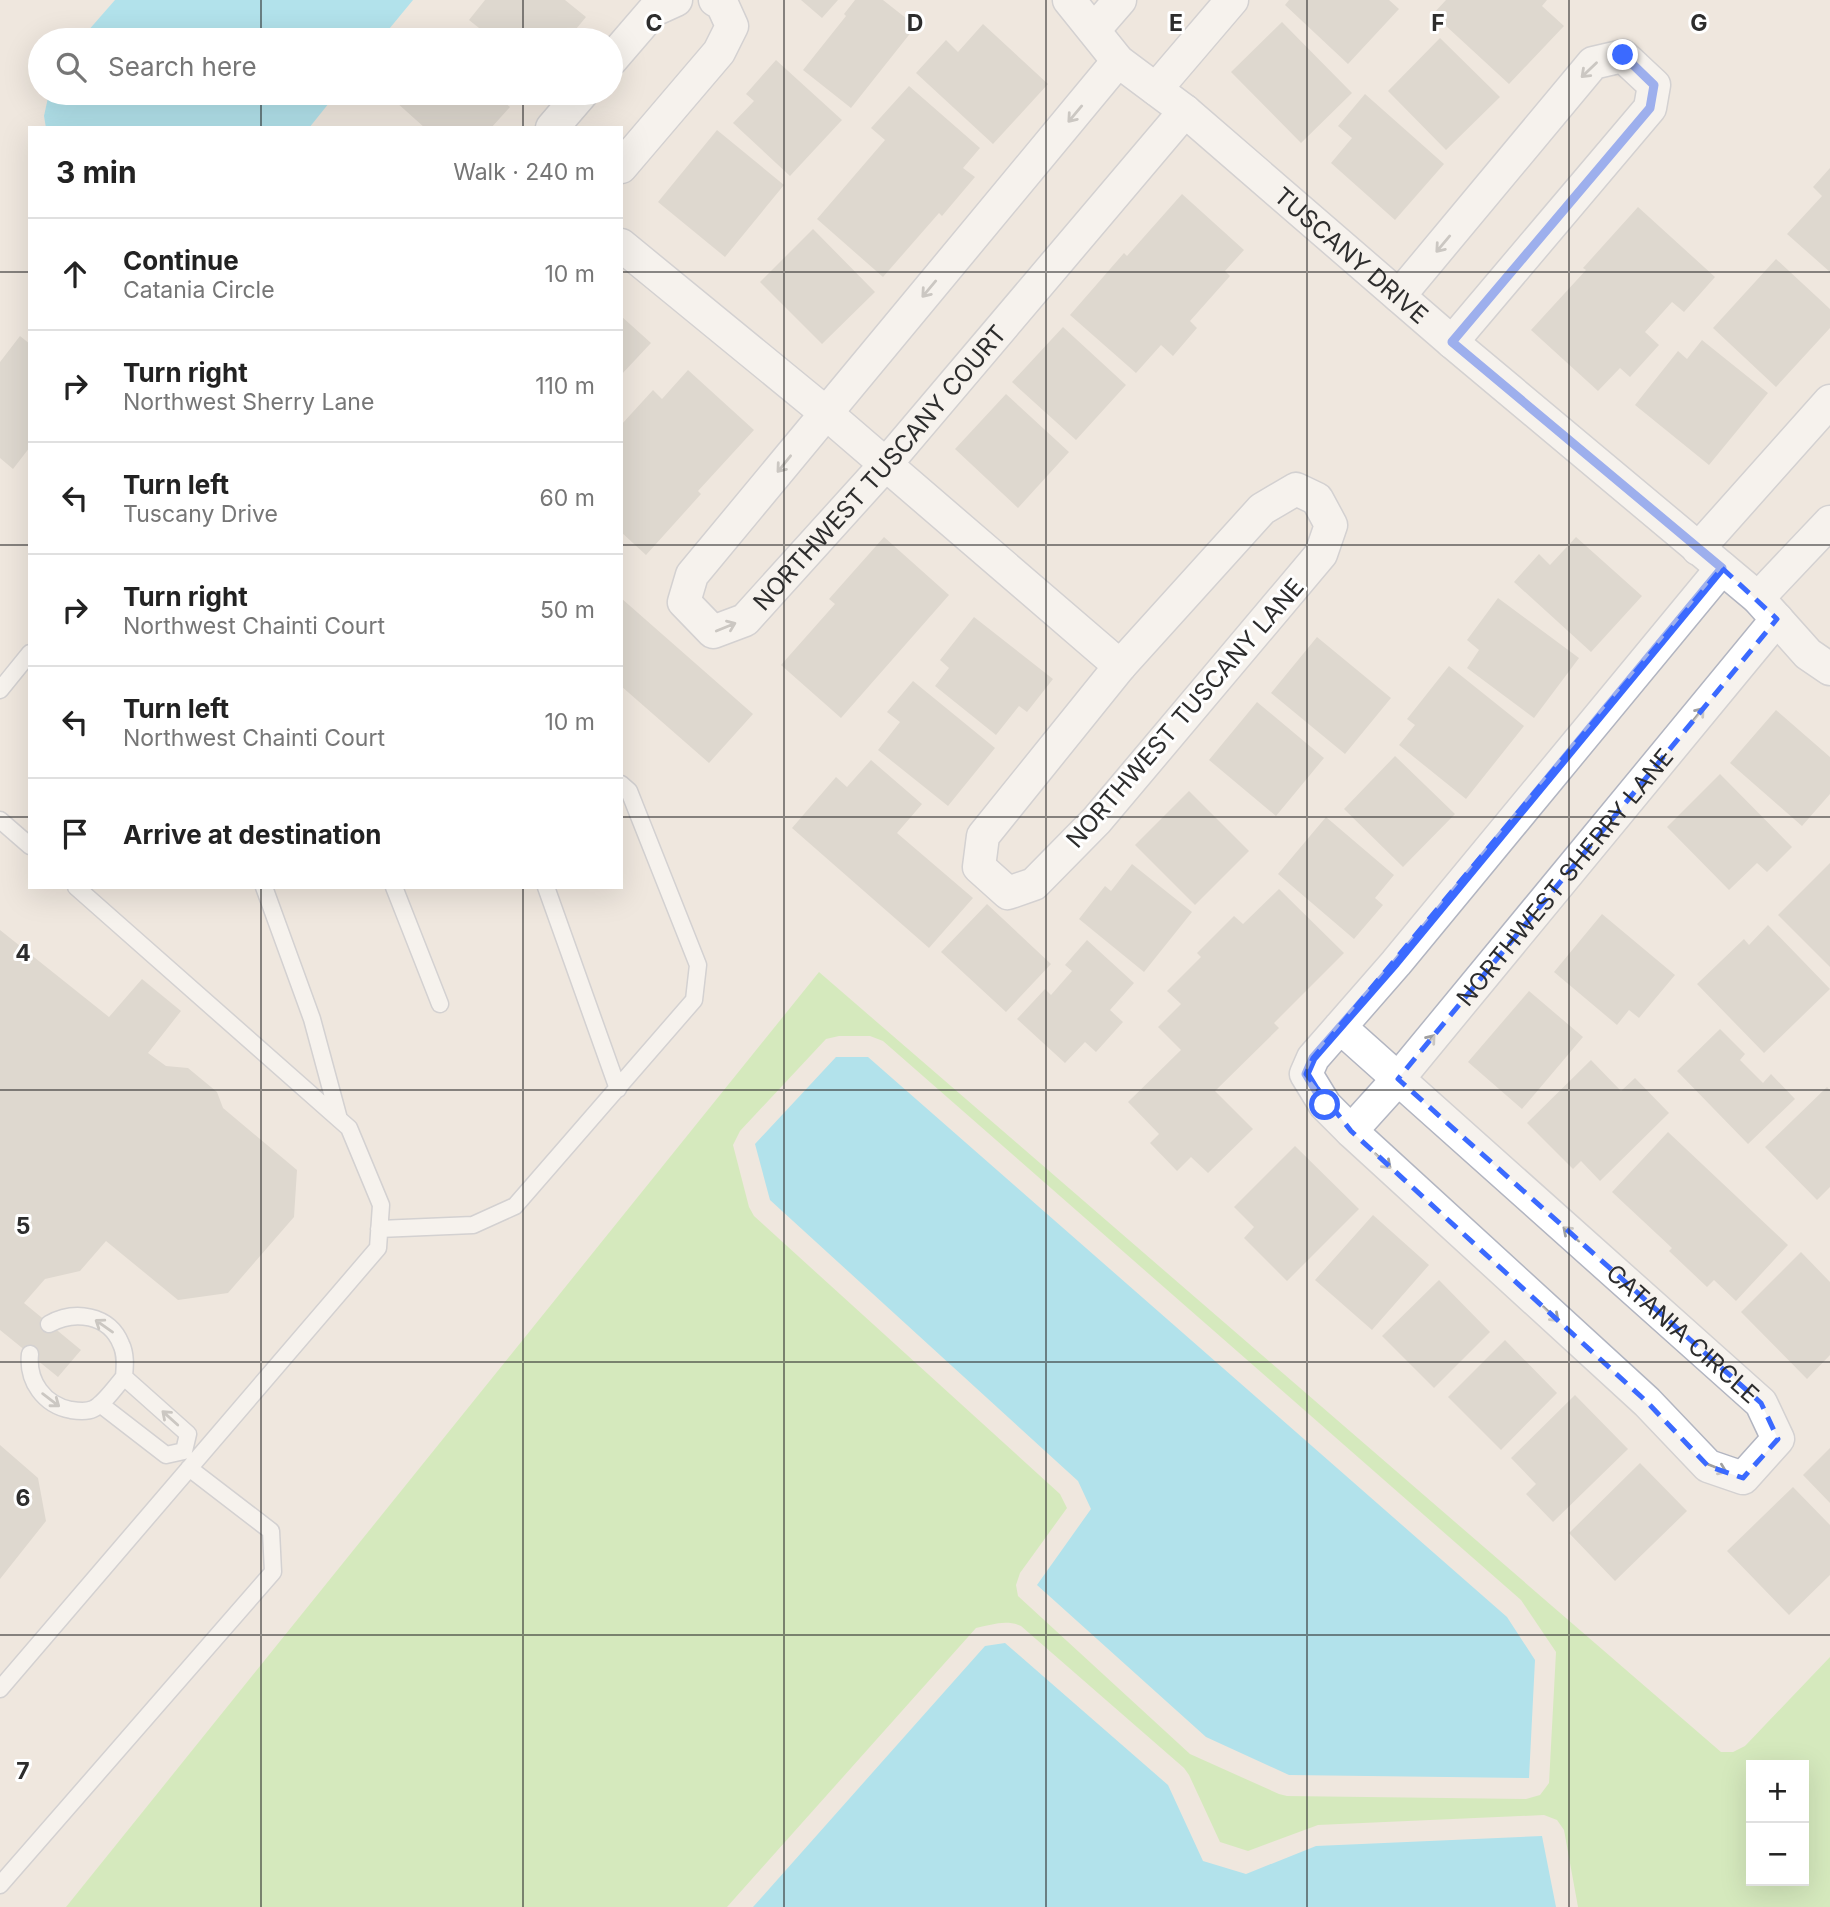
<!DOCTYPE html>
<meta charset="utf-8">
<style>
body{margin:0;font-family:Inter,sans-serif;background:#f2f2f2;color:#222}
.controls{position:absolute;right:21px;bottom:21px;display:grid;overflow:hidden;border-radius:0px;box-shadow:0 7px 28px #0002}
.controls button{width:63px;height:63px;display:grid;place-items:center;padding:0;border:0;border-bottom:2px solid #e0e0e0;background:#fff;color:#222;font:35px sans-serif}
.stop{position:absolute;width:21px;height:21px;margin:-16px;border:5px solid #3b6aff;border-radius:50%;background:#fff}
.stop.end{background:#3b6aff;border-color:#fff;box-shadow:0 2px 7px #0008}
.list{margin:0;padding:0;list-style:none}
h2{display:flex;justify-content:space-between;align-items:center;height:91px;margin:0;padding:0 28px;font-size:30px}
h2 small{font-size:23px;font-weight:400;color:#767676}
.list li{display:grid;grid-template-columns:46px 1fr auto;gap:21px;align-items:center;box-sizing:border-box;height:112px;padding:0 28px;border-top:2px solid #e0e0e0}
.list b{display:block;font-size:26px;white-space:nowrap}
.list p{margin:0;font-size:23px;white-space:nowrap;color:#767676}
.list em{font-size:23px;font-style:normal;color:#767676}
.icon{flex:none;width:38px;height:38px;fill:none;stroke:currentColor;stroke-width:2;stroke-linecap:round;stroke-linejoin:round}
.map{position:relative;flex:none;width:1830px;height:1907px;overflow:hidden}
.search{position:absolute;background:#fff;box-shadow:0 7px 28px #0002;left:28px;top:28px;width:595px;height:77px;display:flex;align-items:center;gap:18px;box-sizing:border-box;padding:0 24px;border-radius:38px;color:#767676;font-size:26px}
.panel{position:absolute;background:#fff;box-shadow:0 7px 28px #0002;left:28px;top:126px;width:595px;height:763px;border-radius:0px}
.map>svg:first-child{display:block}
.green{fill:#b7eb95;fill-rule:evenodd}
.water{fill:#68dbfb}
.building{fill:#cbc5bc}
.lines{fill:none;stroke-linecap:round;stroke-linejoin:round}
.service-casing{stroke:#b2b5c1;stroke-width:19}
.minor-casing{stroke:#b2b5c1;stroke-width:35}
.service{stroke:#fff;stroke-width:16}
.minor{stroke:#fff;stroke-width:32}
.oneway{stroke:#a0a0a0}
.route{stroke:#3b6aff;stroke-width:9}
.marked{fill:none;stroke:#3b6aff;stroke-width:5;stroke-dasharray:14 9;stroke-linejoin:round}
.grid{fill:none;stroke:#2d2d2d;stroke-width:2;stroke-opacity:0.55}
.labels{text-anchor:middle;dominant-baseline:central;stroke-width:6;stroke-linejoin:round;paint-order:stroke}
.street-label{font-size:24px;fill:#2d2d2d;stroke:#fff}
.grid-label{font-size:23px;text-anchor:middle;font-weight:bold;fill:#2d2d2d;stroke:#fff;stroke-width:6;stroke-linejoin:round;paint-order:stroke}
</style>
<div class="map">
<svg width="1830" height="1907" viewBox="0 0 1830 1907">
<rect width="100%" height="100%" fill="#efe7de"/>
<path class="green" d="M819,972l902,780h12l12,-6 85,-89v250h-252l-14,-77 -7,-10 -13,-5 -226,10 -70,26 -28,-9 -31,-67 -5,-7 -163,-142c-15,-7 -30,-1 -45,2l-249,279h-661zM839,1036h31l13,5 638,559 35,52 -7,131 -9,12 -14,4 -239,-3 -8,-2 -89,-40 -172,-158 -2,-11 4,-12 47,-65 -7,-14 -306,-278 -5,-9 -16,-62 7,-14 86,-92zM1751,1765h53v116h-53z"/>
<path class="water" d="M115,0h298l-33,40h-300z
M49,93h288l-28,35h-263l-2,-12z
M836,1057h32l639,560 28,43 -6,118 -240,-3 -83,-38 -169,-152 54,-76 -13,-28 -308,-281 -15,-56z
M1005,1643l163,142 35,76 43,13 70,-28 226,-10 14,71h-803l232,-261z"/>
<path class="building" d="M485,0h80l21,17 -19,23h-73l-25,-20z
M801,0h37l-16,18z
M855,0h28l33,26 -65,82 -48,-38 43,-54 -2,-2z
M1289,0h100l10,9 -51,55 -63,-59z
M1446,0h101l-5,6 22,20 -55,58 -76,-70z
M1282,22l70,71 -51,50 -70,-71z
M983,24l65,60 -55,60 -77,-71 30,-33 12,12z
M1440,38l60,59 -54,53 -58,-59z
M776,60l66,60 -52,56 -57,-53 21,-22 -8,-7z
M909,86l71,62 -17,20 12,9 -33,39 -3,-3 -56,64 -66,-58 68,-79 -14,-12z
M386,93h107l17,14 -19,21h-66z
M1365,94l79,70 -49,56 -64,-57 21,-25 -14,-12z
M717,130l67,55 -59,72 -67,-55z
M1830,168v104l-43,-38 35,-38 -9,-9z
M1182,194l62,56 -19,21 5,5 -40,45 7,7 -24,28 -12,-11 -25,28 -66,-58 54,-62 3,3z
M1638,207l77,70 -31,35 -12,-10 -27,30 14,13 -29,32 -10,-9 -22,23 -67,-61 55,-60 -3,-2z
M813,229l62,63 -53,52 -62,-62z
M1776,259l54,50v19l-54,59 -63,-59z
M621,316l30,27 -30,32z
M1063,327l63,58 -50,55 -64,-58z
M20,336l10,8v103l-17,22 -13,-11v-96z
M1702,340l66,53 -59,72 -74,-60 43,-54 9,8z
M688,370l66,60 -56,61 3,3 -55,61 -25,-23v-107l32,-35 9,9z
M1006,394l63,58 -51,56 -63,-59z
M884,537l65,58 -108,123 -60,-53 54,-61 -6,-5z
M1576,537l66,59 -51,56 -77,-70 25,-28 11,11z
M621,598l132,116 -44,49 -88,-77z
M1498,598l81,60 -45,60 -67,-50 12,-18 -12,-10z
M974,617l79,62 -26,33 -8,-6 -23,29 -61,-49 14,-18 -9,-8z
M1317,637l74,61 -46,56 -74,-61z
M1449,666l75,60 -58,73 -67,-54 16,-20 -8,-6z
M913,681l82,67 -47,58 -70,-56 22,-28 -13,-10z
M1257,702l67,56 -48,58 -67,-56z
M1776,710l54,47v37l-28,32 -72,-63z
M1395,756l60,58 -52,53 -59,-58z
M871,760l51,44 -25,29 76,65 -44,50 -137,-120 44,-51 11,10z
M1720,774l72,73 -25,25 -10,-9 -28,27 -62,-63z
M1189,791l60,60 -54,54 -60,-60z
M1326,817l68,58 -19,23 8,7 -29,34 -76,-65z
M1830,863v104l-52,-52z
M1132,864l60,48 -48,60 -65,-53 26,-33 6,5z
M1279,889l65,64 -70,70 5,5 -64,63 38,38 -45,44 -17,-16 -14,14 -27,-28 9,-9 -31,-32 53,-52 -23,-23 23,-23 -14,-13 34,-34 -4,-4 37,-37 9,8z
M987,904l64,60 -45,48 -65,-60z
M1602,914l73,61 -36,43 -10,-8 -12,15 -63,-53z
M1768,925l62,64 -66,64 -67,-69 47,-45 5,6z
M0,930l109,87 33,-38 39,32 -33,42 18,13 22,2 29,24 6,16 74,62 -3,47 -66,76 -50,7 -72,-59 -26,30 -35,8 -21,24 57,47 -23,27 -58,-47z
M1087,940l47,43 -24,27 13,12 -27,30 -11,-10 -20,21 -48,-44 28,-30 6,6 21,-24 -7,-6z
M1529,991l54,46 -61,72 -54,-47z
M1720,1029l25,25 -5,6 23,23 8,-9 24,25 -47,45 -71,-73z
M1591,1060l30,31 14,-13 34,35 -69,68 -19,-20 -8,8 -46,-46z
M1827,1087l3,3v97l-13,13 -52,-53z
M1668,1132l120,113 -52,56 -22,-21 -7,7 -38,-36 3,-3 -60,-56z
M1295,1146l64,63 -72,72 -43,-43 10,-11 -20,-20z
M1373,1215l56,50 -57,65 -57,-50z
M1801,1252l29,30v73l-23,24 -66,-67z
M1439,1280l51,52 -56,56 -52,-52z
M1505,1340l52,53 -56,57 -53,-53z
M1575,1395l53,54 -75,73 -27,-28 10,-10 -25,-26z
M0,1445l38,33 8,43 -46,58z
M1830,1448v55l-27,-28z
M1640,1463l47,48 -72,70 -46,-48z
M1793,1487l37,38v50l-41,40 -62,-64z"/>
<g class="lines">
<g class="service-casing">
<path id="service" d="M0,690l30,-37
M0,820l30,26
M264,887l48,132 27,100
M394,887l46,117
M546,887l72,202
M379,1229l94,-4 42,-19 179,-206 4,-35 -69,-174 -8,-7
M30,1354c-3,27 14,51 41,56 7,1 16,2 22,-1 10,-4 24,-24 31,-32 1,-11 2,-23 -3,-33 -12,-30 -47,-34 -72,-20
M100,1404l66,51 18,-4 4,-17 -64,-57
M0,1689l378,-441 3,-43 -32,-77 -273,-241
M0,1885l273,-313 -2,-41 -82,-63"/>
</g>
<g class="minor-casing">
<g id="minor">
<path id="s1" d="M1069,0l49,61 67,50 267,231 306,256 50,56 22,15"/>
<path d="M1094,30l26,-30"/>
<path d="M611,60l43,-50 22,-10"/>
<path id="s2" d="M1118,61l-426,514 -8,27 29,30 32,-12 141,-156 299,-353"/>
<path d="M1156,89l76,-89"/>
<path d="M552,128l30,-35"/>
<path d="M621,167l98,-115 13,-26 -10,-22 -7,-4"/>
<path d="M621,245l205,168 294,253"/>
<path d="M1399,296l194,-233 30,-7 31,29 -4,23 -198,234"/>
<path d="M1296,489l21,10 14,26 -10,29 -224,266 -63,64 -26,9 -29,-26 4,-31 137,-170 142,-157z"/>
<path d="M1698,549l132,-148"/>
<path d="M1758,598l72,-76"/>
<path id="s3" d="M1340,1027l421,376 17,36 -35,39 -35,-12 -61,-64 -296,-271 -26,-26 -19,-31 7,-16 83,-95 326,-395"/>
<path id="s4" d="M1351,1131l47,-52 379,-460"/>
</g>
</g>
<use href="#service" class="service"/>
<use href="#minor" class="minor"/>
</g>
<defs><path id="oneway-shaft" d="M-6 0H5M1.5-3L5.5 0L1.5 3" fill="none" stroke-width="1.6" stroke-linecap="round" stroke-linejoin="round" transform="scale(1.75)"/></defs>
<g class="oneway">
<use href="#oneway-shaft" transform="translate(1589 70) rotate(136)"/>
<use href="#oneway-shaft" transform="translate(1075 114) rotate(130)"/>
<use href="#oneway-shaft" transform="translate(1443 244) rotate(130)"/>
<use href="#oneway-shaft" transform="translate(929 289) rotate(130)"/>
<use href="#oneway-shaft" transform="translate(784 464) rotate(129)"/>
<use href="#oneway-shaft" transform="translate(726 627) rotate(-22)"/>
<use href="#oneway-shaft" transform="translate(1697 716) rotate(-51)"/>
<use href="#oneway-shaft" transform="translate(1428 1043) rotate(-51)"/>
<use href="#oneway-shaft" transform="translate(1383 1161) rotate(43)"/>
<use href="#oneway-shaft" transform="translate(1571 1234) rotate(-138)"/>
<use href="#oneway-shaft" transform="translate(1551 1314) rotate(43)"/>
<use href="#oneway-shaft" transform="translate(104 1326) rotate(-145)"/>
<use href="#oneway-shaft" transform="translate(51 1400) rotate(37)"/>
<use href="#oneway-shaft" transform="translate(170 1418) rotate(-138)"/>
<use href="#oneway-shaft" transform="translate(1717 1468) rotate(22)"/>
</g>
<g class="lines">
<path class="route" d="M1325,1105l-19,-31 7,-16 83,-95 326,-395 -270,-226 198,-234 4,-23 -31,-30"/>
</g>
<path d="M0 0H1830V1907H0ZM1722,568l55,51 -379,460 363,324 17,36 -35,39 -35,-12 -61,-64 -296,-271 -45,-57 7,-16z" fill="#efe7de" fill-opacity=".55" fill-rule="evenodd"/>
<path class="marked" d="M1722,568l55,51 -379,460 363,324 17,36 -35,39 -35,-12 -61,-64 -296,-271 -45,-57 7,-16z"/>
<path class="grid" d="M261,0v40M523,0v40M784,0v1907M1046,0v1907M1307,0v1907M1569,0v1907M261,93v35M523,93v35M0,272h30M621,272h1209M0,545h30M621,545h1209M0,817h30M621,817h1209M261,887v1020M523,887v1020M0,1090h1830M0,1362h1830M0,1635h1830"/>
<g class="labels">
<g class="street-label">
<text stroke="none"><textPath href="#s1" startOffset="382">TUSCANY DRIVE</textPath></text>
<text stroke="none"><textPath href="#s2" startOffset="975">NORTHWEST TUSCANY COURT</textPath></text>
<text transform="translate(1185 713) rotate(-49)">NORTHWEST TUSCANY LANE</text>
<text stroke="none"><textPath href="#s4" startOffset="332">NORTHWEST SHERRY LANE</textPath></text>
<text stroke="none"><textPath href="#s3" startOffset="460">CATANIA CIRCLE</textPath></text>
</g>
</g>
<g class="grid-label">
<text x="654" y="31">C</text>
<text x="915" y="31">D</text>
<text x="1176" y="31">E</text>
<text x="1438" y="31">F</text>
<text x="1699" y="31">G</text>
<text x="23" y="961">4</text>
<text x="23" y="1234">5</text>
<text x="23" y="1506">6</text>
<text x="23" y="1779">7</text>
</g>
</svg>
<div class="controls">
<button>+</button>
<button>−</button>
</div>
<div class="stop" style="left:1325px;top:1105px"></div>
<div class="stop end" style="left:1623px;top:55px"></div>
<div class="search"><svg class="icon" aria-label="search" viewBox="0 0 24 24"><circle cx="10" cy="10" r="6"/><path d="M15 15l6 6"/></svg>Search here</div>
<section class="panel">
<h2>3 min<small>Walk · 240 m</small></h2>
<ul class="list">
<li><svg class="icon" aria-label="ahead" viewBox="0 0 24 24"><path d="M12 20V5M6 11l6-6 6 6"/></svg><div><b>Continue</b><p>Catania Circle</p></div><em>10 m</em></li>
<li><svg class="icon" aria-label="right" viewBox="0 0 24 24"><path d="M7 20v-9h11M14 6l5 5-5 5"/></svg><div><b>Turn right</b><p>Northwest Sherry Lane</p></div><em>110 m</em></li>
<li><svg class="icon" aria-label="left" viewBox="0 0 24 24"><path d="M17 20v-9H6M10 6l-5 5 5 5"/></svg><div><b>Turn left</b><p>Tuscany Drive</p></div><em>60 m</em></li>
<li><svg class="icon" aria-label="right" viewBox="0 0 24 24"><path d="M7 20v-9h11M14 6l5 5-5 5"/></svg><div><b>Turn right</b><p>Northwest Chainti Court</p></div><em>50 m</em></li>
<li><svg class="icon" aria-label="left" viewBox="0 0 24 24"><path d="M17 20v-9H6M10 6l-5 5 5 5"/></svg><div><b>Turn left</b><p>Northwest Chainti Court</p></div><em>10 m</em></li>
<li><svg class="icon" aria-label="arrive" viewBox="0 0 24 24"><path d="M6 21V4h12l-3 4 3 4H6"/></svg><div><b>Arrive at destination</b></div></li>
</ul>
</section>
</div>
